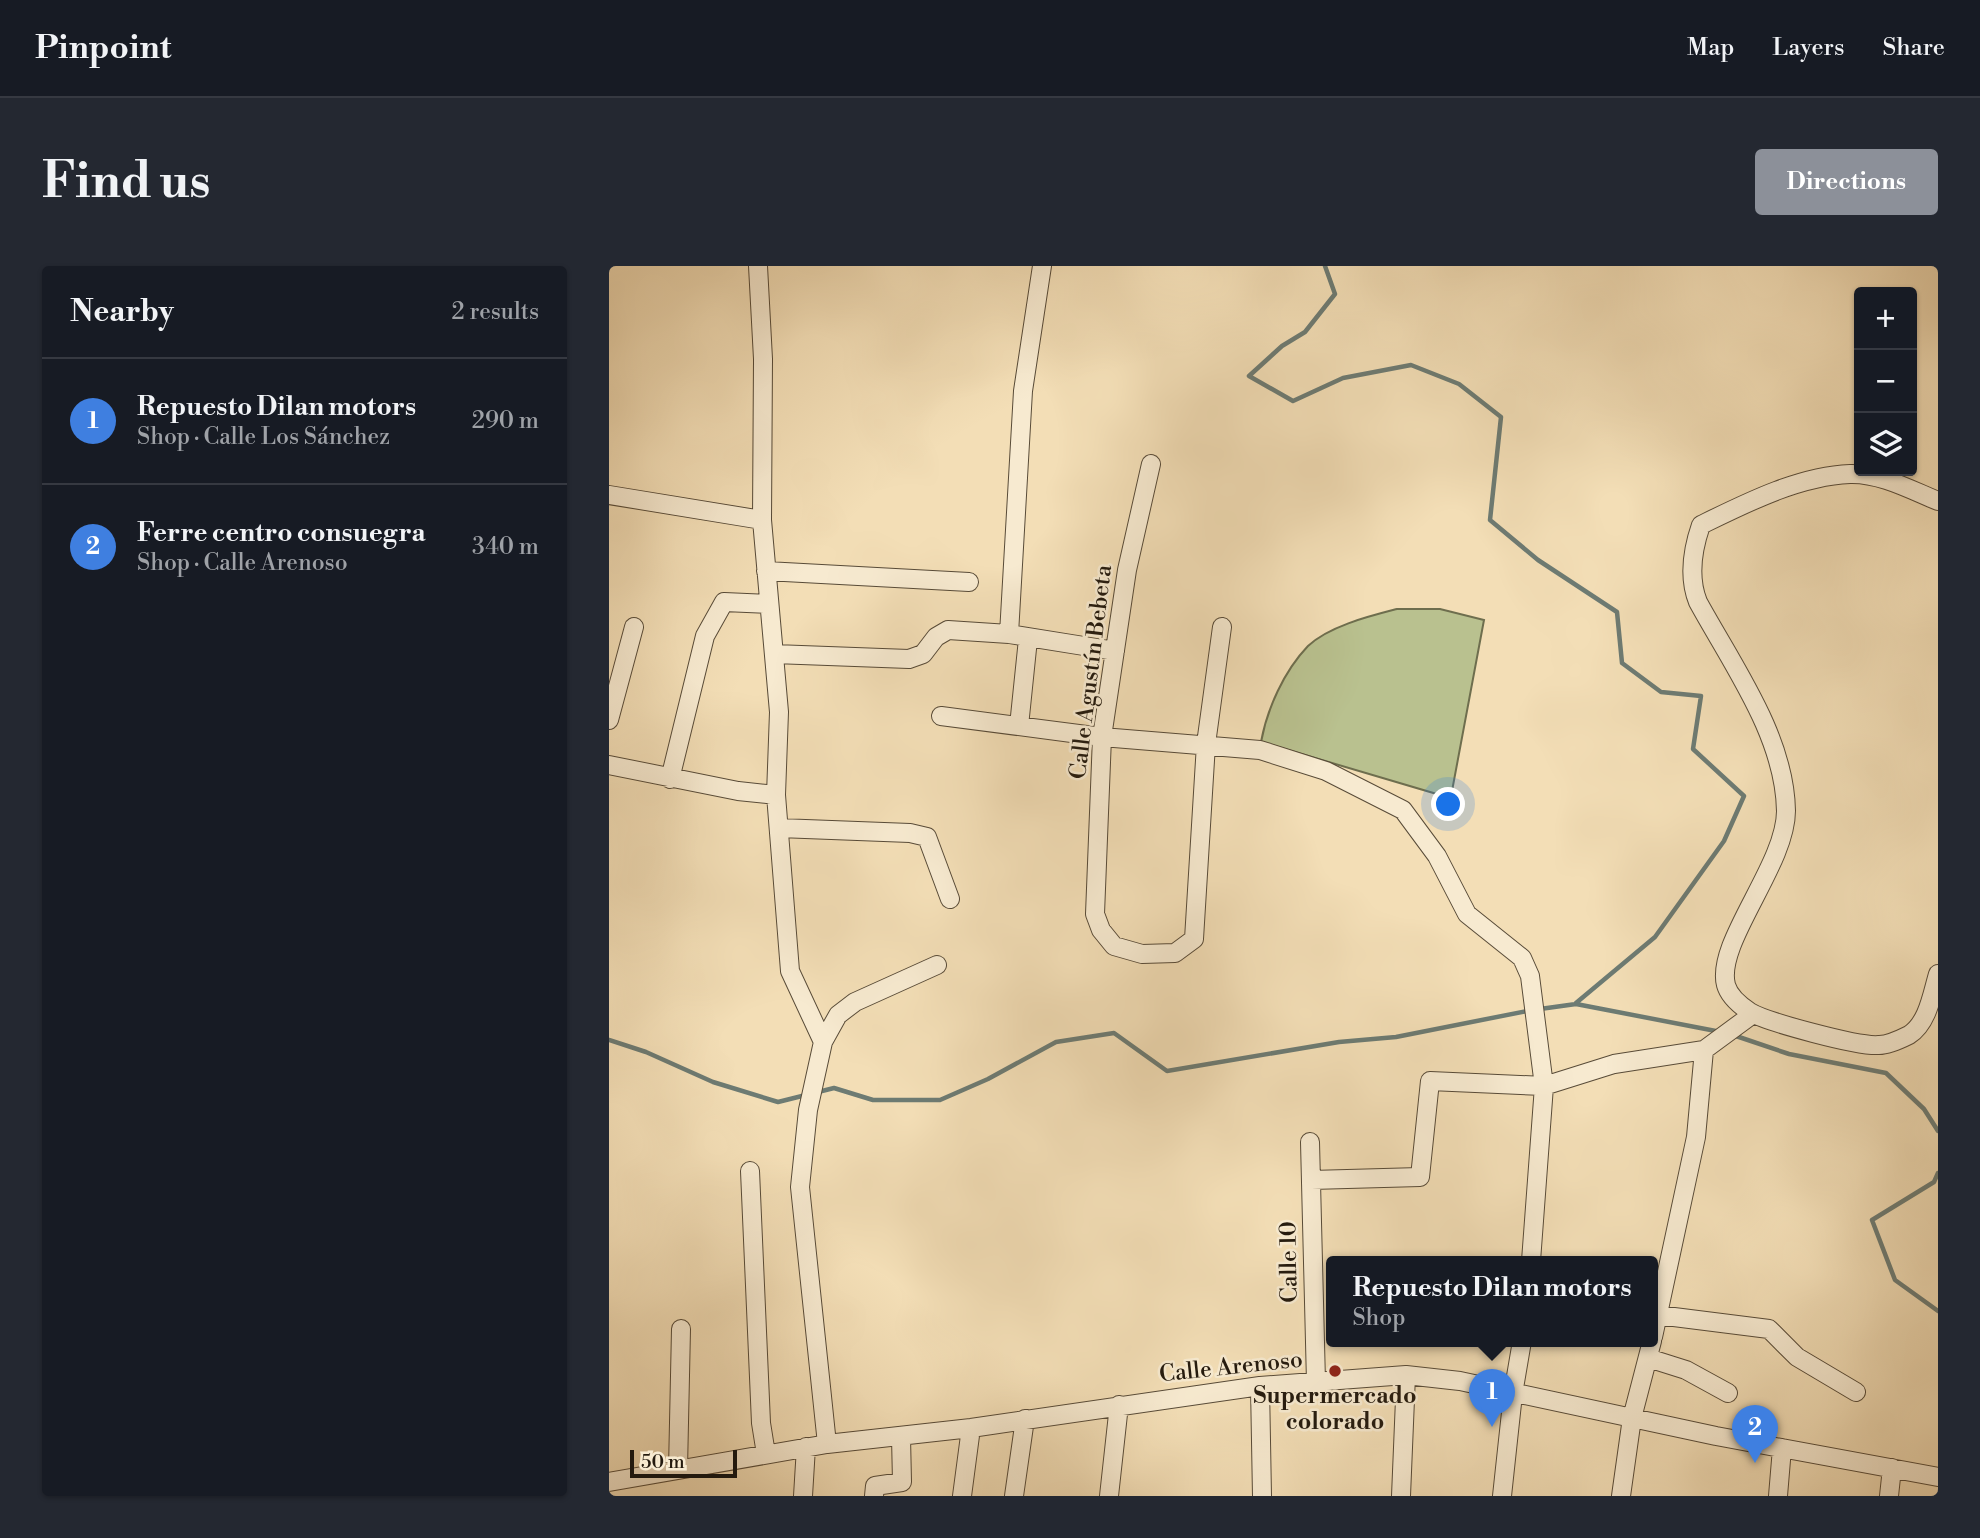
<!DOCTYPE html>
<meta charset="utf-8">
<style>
body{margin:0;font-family:"Libre Bodoni",serif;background:#242831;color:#f1f3f6}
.controls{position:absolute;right:21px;top:21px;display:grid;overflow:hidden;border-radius:7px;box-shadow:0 2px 5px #0004}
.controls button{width:63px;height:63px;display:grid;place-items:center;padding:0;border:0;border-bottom:2px solid #363941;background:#171b24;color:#f1f3f6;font:35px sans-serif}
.scale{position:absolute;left:21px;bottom:18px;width:107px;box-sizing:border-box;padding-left:7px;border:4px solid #241a0e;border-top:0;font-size:19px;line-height:24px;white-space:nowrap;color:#241a0e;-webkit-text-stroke:5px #f7ead0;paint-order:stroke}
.you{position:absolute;left:840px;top:539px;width:24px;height:24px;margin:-18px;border:5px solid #fff;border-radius:50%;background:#1a73e8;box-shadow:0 0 0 10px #1a73e833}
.badge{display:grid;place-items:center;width:46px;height:46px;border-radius:50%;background:#8c9099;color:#fff;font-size:23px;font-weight:700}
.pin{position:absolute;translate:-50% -58px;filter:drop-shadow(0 2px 4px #0008)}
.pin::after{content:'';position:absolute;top:37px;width:24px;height:21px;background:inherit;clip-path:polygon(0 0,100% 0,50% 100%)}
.popup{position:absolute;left:717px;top:990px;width:332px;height:91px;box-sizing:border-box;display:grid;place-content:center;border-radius:7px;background:#171b24;filter:drop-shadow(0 2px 5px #0005);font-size:23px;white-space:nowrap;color:#9ea1a6}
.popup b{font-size:26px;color:#f1f3f6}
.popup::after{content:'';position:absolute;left:50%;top:100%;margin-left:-14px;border:14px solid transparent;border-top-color:#171b24}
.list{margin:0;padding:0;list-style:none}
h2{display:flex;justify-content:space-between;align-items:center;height:91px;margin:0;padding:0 28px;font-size:30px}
h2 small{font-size:23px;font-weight:400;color:#9ea1a6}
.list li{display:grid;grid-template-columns:46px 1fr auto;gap:21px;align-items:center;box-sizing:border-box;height:126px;padding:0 28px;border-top:2px solid #363941}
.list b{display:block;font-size:26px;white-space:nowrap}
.list p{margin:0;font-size:23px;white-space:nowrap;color:#9ea1a6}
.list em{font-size:23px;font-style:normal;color:#9ea1a6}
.icon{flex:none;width:38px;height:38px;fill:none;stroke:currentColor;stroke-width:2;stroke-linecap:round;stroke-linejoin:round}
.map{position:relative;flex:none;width:1329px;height:1230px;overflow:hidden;border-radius:7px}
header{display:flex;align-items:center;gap:42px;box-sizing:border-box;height:98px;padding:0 35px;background:#171b24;border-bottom:2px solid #363941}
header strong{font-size:33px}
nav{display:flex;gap:38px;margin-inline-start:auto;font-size:24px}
.intro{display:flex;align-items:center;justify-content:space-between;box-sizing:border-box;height:168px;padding:0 42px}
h1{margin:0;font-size:49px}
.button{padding:18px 32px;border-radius:7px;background:#8c9099;color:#fff;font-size:24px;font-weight:700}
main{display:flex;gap:42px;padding:0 42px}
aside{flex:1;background:#171b24;border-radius:7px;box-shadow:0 2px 5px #0004}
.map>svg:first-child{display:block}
.green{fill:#b9c18f;stroke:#6e6e4e;stroke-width:2}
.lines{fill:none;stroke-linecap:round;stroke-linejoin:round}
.stream{stroke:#6d7b73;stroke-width:4.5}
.minor-casing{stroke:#584b38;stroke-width:20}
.minor{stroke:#f7ead0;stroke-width:18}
.poi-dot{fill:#8f2418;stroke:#f7ead0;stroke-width:2.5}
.labels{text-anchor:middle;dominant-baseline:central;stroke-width:5;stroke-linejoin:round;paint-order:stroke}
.street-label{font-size:23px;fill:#241a0e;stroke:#f7ead0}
.poi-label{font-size:23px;font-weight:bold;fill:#241a0e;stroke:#f7ead0}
</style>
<header>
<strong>Pinpoint</strong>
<nav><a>Map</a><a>Layers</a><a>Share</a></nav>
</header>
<div class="intro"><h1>Find us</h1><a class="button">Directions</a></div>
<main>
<aside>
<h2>Nearby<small>2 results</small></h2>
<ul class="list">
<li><span class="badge" style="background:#3f7fe0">1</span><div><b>Repuesto Dilan motors</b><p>Shop · Calle Los Sánchez</p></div><em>290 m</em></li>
<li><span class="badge" style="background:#3f7fe0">2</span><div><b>Ferre centro consuegra</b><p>Shop · Calle Arenoso</p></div><em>340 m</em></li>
</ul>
</aside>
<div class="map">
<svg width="1329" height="1230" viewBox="0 0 1329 1230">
<rect width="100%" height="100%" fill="#f3deb6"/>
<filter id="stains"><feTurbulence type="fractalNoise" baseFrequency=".00286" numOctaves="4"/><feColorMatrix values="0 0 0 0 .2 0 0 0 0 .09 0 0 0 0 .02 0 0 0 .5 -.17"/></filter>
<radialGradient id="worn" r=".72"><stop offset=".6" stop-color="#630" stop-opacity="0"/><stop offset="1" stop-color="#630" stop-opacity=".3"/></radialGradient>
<path class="green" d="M788,343h43l44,11 -32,171 -5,6 -186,-55c6,-33 23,-71 47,-96 21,-20 62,-30 89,-37z"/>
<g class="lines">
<path class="stream" d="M716,0l10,28 -30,38 -23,14 -33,30 44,25 50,-23 68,-13 48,19 42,33 -11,103 48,40 79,52 5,51 39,29 40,4 -8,53 51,47 -20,45 -69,96 -79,66
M931,743l36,-5 145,28
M1124,769l56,19 97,19 38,36 14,22
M0,774l37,12 67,30 65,20 28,-7
M209,826l16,-4 39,12h67l48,-21 68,-37 58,-9 53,38 172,-29 57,-5 136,-27
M1329,907l-4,9 -62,38 23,60 43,31"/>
<g class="minor-casing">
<path id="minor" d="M149,0l5,93 -1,161 17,192 -3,83 14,176 33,71 -15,68 -8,77 27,257
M542,198l-24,106 -25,167 -7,177 6,16 13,16 28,8 33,-1 19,-14 12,-195 16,-117
M0,229l153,25
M1329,235c-27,-11 -58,-28 -88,-27 -51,2 -104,29 -149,51 -9,26 -13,52 -3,77 35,64 87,135 88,209 0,54 -71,132 -60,174 3,11 15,21 24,27 17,10 109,35 129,33 9,0 22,-6 30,-10 19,-12 23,-41 29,-61
M157,305l203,11
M400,368l14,-243 19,-125
M165,388l135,5 14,-5 13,-17 12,-7 61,4 106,17
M332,450l161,21 158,13 66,21 77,39 34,46 30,58 55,44 8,18 14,110 70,-22 90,-14 49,-36
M0,454l25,-93
M410,460l9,-87
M0,499l129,26 38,4
M61,513l35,-143 19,-34 45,2
M170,562l131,5 17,4 23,62
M214,776l15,-27 17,-13 82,-37
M701,876l6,240
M141,905l11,252 5,31
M702,914l109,-3 10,-96 114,5 -13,175
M1049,1049l111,14 28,28 59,35
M1044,1071l43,-200 8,-87
M1039,1092l38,12 42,23
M651,1120l2,110
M69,1203l3,-140
M0,1216l218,-38 144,-16 289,-42 146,-11 54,6 256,55 222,41
M194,1230l3,-49
M265,1230l1,-10 27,-4 -1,-45
M353,1230l9,-68
M405,1230l11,-77
M500,1230l10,-91
M792,1230l5,-121
M893,1230l11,-102 9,-53
M1012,1230l11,-78 20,-77
M1169,1230l4,-48
M1280,1230l3,-28"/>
</g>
<use href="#minor" class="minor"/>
</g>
<circle class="poi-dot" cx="726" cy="1105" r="7"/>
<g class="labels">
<g class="street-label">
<text transform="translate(482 406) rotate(-83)">Calle Agustín Bebeta</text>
<text transform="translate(680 996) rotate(-91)">Calle 10</text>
<text transform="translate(622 1101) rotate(-6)">Calle Arenoso</text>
</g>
<g class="poi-label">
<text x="726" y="1130">Supermercado<tspan x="726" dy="26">colorado</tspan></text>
</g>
</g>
<rect width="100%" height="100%" filter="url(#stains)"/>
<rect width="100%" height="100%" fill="url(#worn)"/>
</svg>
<div class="controls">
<button>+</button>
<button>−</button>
<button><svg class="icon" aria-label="layers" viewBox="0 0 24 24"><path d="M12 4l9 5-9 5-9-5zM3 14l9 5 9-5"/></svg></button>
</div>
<div class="scale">50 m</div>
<div class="you"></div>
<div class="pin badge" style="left:883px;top:1161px;background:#3f7fe0">1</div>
<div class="popup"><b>Repuesto Dilan motors</b>Shop</div>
<div class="pin badge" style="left:1146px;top:1197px;background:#3f7fe0">2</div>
</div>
</main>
